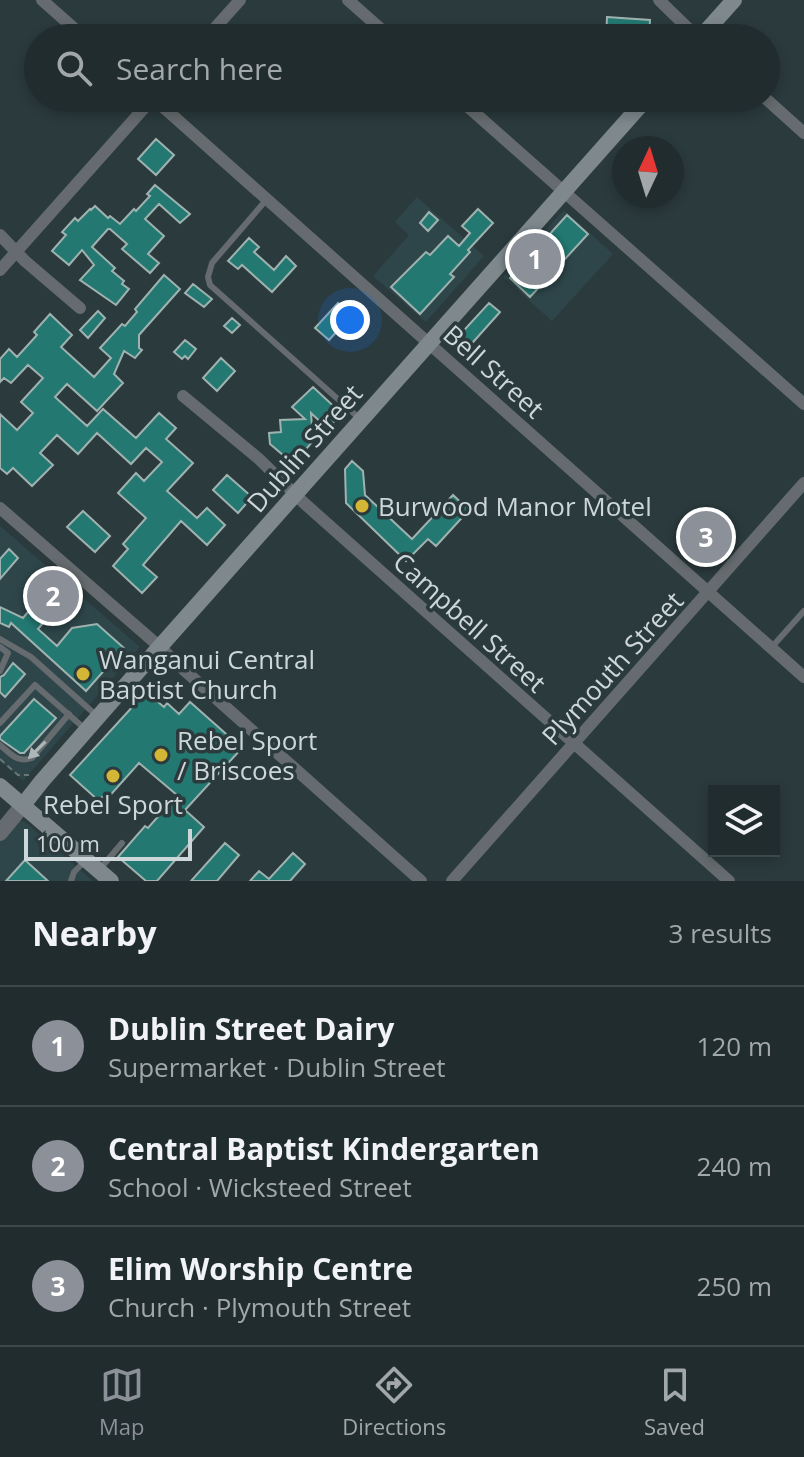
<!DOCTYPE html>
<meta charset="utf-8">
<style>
body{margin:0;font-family:"Open Sans",sans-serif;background:#2d383a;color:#f1f3f6}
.controls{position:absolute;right:24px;bottom:24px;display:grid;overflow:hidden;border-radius:0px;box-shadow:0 4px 12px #0003}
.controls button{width:72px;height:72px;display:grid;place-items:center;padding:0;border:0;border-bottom:2px solid #3d484a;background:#202c2e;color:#f1f3f6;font:40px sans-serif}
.compass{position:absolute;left:612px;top:136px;width:72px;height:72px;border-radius:50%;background:#202c2e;box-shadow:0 4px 12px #0003;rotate:4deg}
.scale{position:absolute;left:24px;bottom:20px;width:168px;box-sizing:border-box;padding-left:8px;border:4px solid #cdd6d8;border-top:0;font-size:22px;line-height:28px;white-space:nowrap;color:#cdd6d8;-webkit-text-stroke:6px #2b3a3d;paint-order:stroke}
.you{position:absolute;left:350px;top:320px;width:28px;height:28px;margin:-20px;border:6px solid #fff;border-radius:50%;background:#1a73e8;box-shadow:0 0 0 12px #1a73e833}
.badge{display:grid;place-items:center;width:52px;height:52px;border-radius:50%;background:#8c9099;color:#fff;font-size:26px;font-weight:700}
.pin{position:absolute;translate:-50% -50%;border:4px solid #fff;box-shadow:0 2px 8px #0006}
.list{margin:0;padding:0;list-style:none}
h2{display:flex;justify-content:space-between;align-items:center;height:104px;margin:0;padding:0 32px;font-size:34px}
h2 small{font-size:26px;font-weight:400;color:#a2a7aa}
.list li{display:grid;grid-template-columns:52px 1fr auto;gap:24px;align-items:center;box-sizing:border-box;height:120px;padding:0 32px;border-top:2px solid #3d484a}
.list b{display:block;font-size:30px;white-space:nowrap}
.list p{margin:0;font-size:26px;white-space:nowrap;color:#a2a7aa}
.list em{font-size:26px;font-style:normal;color:#a2a7aa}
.icon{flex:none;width:44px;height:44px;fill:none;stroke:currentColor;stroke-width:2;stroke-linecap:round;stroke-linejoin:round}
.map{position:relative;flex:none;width:804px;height:881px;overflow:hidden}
.search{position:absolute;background:#202c2e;box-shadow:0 4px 12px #0003;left:24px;right:24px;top:24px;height:88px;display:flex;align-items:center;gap:20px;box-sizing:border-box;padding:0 28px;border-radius:44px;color:#a2a7aa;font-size:30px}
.sheet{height:464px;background:#202c2e}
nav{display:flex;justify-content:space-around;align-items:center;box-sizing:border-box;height:112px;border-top:2px solid #3d484a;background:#202c2e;font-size:22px;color:#a2a7aa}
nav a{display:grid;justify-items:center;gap:4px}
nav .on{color:#8c9099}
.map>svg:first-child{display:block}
.built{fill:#2e464a}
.building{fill:#237972;stroke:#a0b2af;stroke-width:2}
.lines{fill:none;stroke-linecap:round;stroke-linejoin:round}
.path{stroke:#697578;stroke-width:2;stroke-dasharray:6 4;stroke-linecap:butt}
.service{stroke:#656b6e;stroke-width:6}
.minor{stroke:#656b6e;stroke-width:12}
.tertiary{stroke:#656b6e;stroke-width:16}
.secondary{stroke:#7e888d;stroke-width:16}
.oneway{fill:#aeb6b8}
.poi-dot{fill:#d3b635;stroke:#2b3a3d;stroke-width:3}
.labels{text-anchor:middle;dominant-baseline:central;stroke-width:7;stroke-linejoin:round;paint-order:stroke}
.street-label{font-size:26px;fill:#cdd6d8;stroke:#2b3a3d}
.poi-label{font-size:26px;fill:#cdd6d8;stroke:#2b3a3d;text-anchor:start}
</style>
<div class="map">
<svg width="804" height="881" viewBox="0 0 804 881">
<rect width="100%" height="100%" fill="#2b3a3d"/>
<path class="built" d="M417,197l67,59 -58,66 -53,-46 36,-41 -14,-13z
M564,210l49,44 -61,67 -49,-44z
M0,526l140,121 -117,134 -23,-20z
M18,820l7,2 68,59h-93v-40z"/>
<path class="building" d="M607,17l43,3 -1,18h-43z
M156,139l18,16 -18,20 -18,-16z
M155,185l35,29 -10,9 -21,-19 -14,15 19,17 -16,18 11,9 -9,10 -28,-24 5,-5 -17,-15h-2l-16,18 23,21 -3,3 12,10 -2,3 7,5 -13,16 -36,-25 14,-15 -12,-15 -13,15 -17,-14 14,-16 -4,-3 13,-14 3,3 12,-12 1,1 4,-4 13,12 2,-2 10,8 14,-15 2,2 14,-15 -3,-2z
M478,209l15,14 -25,27 2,2 -20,22 4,3 -34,37 -29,-27 35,-35 4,3 18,-19 11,10 11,-13 -8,-7z
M429,212l9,8 -10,11 -8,-8z
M567,215l21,19 -58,63 -20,-19z
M249,238l10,9 -5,5 20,18 12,-14 10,10 -24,26 -30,-27 -4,4 -10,-8z
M164,275l16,14 -41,46v13l3,2 -7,8 -11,-7 -10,23 9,9 -26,28 -30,-27 -12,13 32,29 16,-17 33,29 23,-25 17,15 -10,11 27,24 -26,28 30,27 10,-10 18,17 -18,20 -26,-24 -38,44 14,12 -15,16 -29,-27 15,-17 -5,-5 23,-26 -28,-25 18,-20 8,8 18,-19 -16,-14 -15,16 -34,-31 -19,21 -21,-19 -17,18 13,12 -21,21 -19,-18 -6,6 -7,-6v-54l17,16 16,-17 -12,-11 22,-24 -15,-13 -17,18 -7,-5 -4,4v-23l9,-10 8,8 20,-22 -3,-3 16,-18 22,21 -11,12 33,30 17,-19 -11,-10 22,-24 3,2 12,-14 -2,-3z
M193,284l19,15 -8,8 -19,-14z
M338,303l13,13 -22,24 -14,-12z
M489,303l11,9 -34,38 -11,-10z
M98,311l7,7 -17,20 -8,-8z
M232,318l8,7 -8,8 -8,-7z
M185,340l11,9 -8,10 -3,-3 -3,3 -8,-7z
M221,358l14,13 -18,20 -14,-13z
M313,387l28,26 -13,16 -17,-16 2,28 -11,13 -10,4 -9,-3 -13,-11 -1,-11 12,-1 -1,-12 25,-1 -13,-12z
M352,461l11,10 2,24 47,44 41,-44 16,15 -33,36 -8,-7 -22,22 -60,-58 -1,-34z
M227,475l25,22 -14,16 -25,-23z
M83,511l27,25 -15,16 -28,-25z
M706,514l23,21 -22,25 -23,-21z
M9,549l9,9 -18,21v-20z
M53,582l14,12 -29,35 19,17 15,-18 25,-4 27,24 -38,43 -75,-68 -2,4 -9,-4v-16l23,11z
M13,663l12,11 -20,23 -5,-5v-15l4,-2z
M146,692l18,15 3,-4 12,11 11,-12 52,46 -57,62 19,17 -47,54h-11l-28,-24 27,-31 3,2 29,-33 -38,-32 -33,37 -4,-3 -3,4 -29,-26z
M34,699l22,19 -32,35h-4l-20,-14v-3z
M225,843l14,12 -22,26h-26z
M293,853l12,11 -15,17h-40l9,-10 10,8z
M25,860l23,21h-42z"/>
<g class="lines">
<path class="path" d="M0,759l18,16h11"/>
<path class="service" d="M267,199l-55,64 -4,14 2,8 149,133
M0,639l31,18 66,59
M0,647l8,6 -8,18
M771,648l33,-37
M0,723l35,-38 49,43
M0,745c11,9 17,18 32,13l37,-44
M99,870l23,-27
M71,881l3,-9 10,-10"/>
<path class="minor" d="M42,0l43,38
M348,0l43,38
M659,0l39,38
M206,38l34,-38
M153,98l651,579
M458,98l346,306
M765,98l39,35
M0,235l25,26 55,47
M0,270l153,-172
M183,396l76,63 45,44 425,378
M0,508l160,139 23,22 238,212
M452,881l352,-398"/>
<path class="tertiary" d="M0,833l23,-28"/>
<path class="secondary" d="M700,38l34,-38
M0,786l111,95
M23,805l19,-24 91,-104 514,-579"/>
</g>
<defs><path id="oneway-solid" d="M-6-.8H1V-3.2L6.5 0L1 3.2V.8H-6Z" transform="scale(2)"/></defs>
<use class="oneway" href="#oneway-solid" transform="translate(37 750) rotate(135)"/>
<g class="poi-dot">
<circle cx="362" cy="506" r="8"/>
<circle cx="83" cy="674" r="8"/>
<circle cx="161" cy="755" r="8"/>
<circle cx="113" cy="776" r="8"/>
</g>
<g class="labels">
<g class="street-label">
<text transform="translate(494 371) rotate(42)">Bell Street</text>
<text transform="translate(304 448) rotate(-49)">Dublin Street</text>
<text transform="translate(470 622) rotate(42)">Campbell Street</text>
<text transform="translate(612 668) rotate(-48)">Plymouth Street</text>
</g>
<g class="poi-label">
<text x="378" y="506">Burwood Manor Motel</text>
<text x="99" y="659">Wanganui Central<tspan x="99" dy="30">Baptist Church</tspan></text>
<text x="177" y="740">Rebel Sport<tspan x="177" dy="30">/ Briscoes</tspan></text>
<text x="113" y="804" text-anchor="middle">Rebel Sport</text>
</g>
</g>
</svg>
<div class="controls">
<button><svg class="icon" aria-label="layers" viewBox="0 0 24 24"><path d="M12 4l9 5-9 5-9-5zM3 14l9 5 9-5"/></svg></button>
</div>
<svg class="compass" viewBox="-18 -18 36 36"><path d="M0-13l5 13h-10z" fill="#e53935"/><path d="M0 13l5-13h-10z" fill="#a2a7aa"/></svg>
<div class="scale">100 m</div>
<div class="you"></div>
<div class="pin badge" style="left:535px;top:259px">1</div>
<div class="pin badge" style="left:53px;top:596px">2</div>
<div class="pin badge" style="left:706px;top:537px">3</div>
<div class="search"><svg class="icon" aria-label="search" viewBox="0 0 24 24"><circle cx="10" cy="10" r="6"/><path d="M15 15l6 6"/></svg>Search here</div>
</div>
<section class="sheet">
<h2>Nearby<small>3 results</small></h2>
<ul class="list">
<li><span class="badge">1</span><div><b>Dublin Street Dairy</b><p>Supermarket · Dublin Street</p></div><em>120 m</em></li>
<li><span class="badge">2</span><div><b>Central Baptist Kindergarten</b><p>School · Wicksteed Street</p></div><em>240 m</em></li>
<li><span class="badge">3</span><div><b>Elim Worship Centre</b><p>Church · Plymouth Street</p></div><em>250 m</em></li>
</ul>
</section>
<nav>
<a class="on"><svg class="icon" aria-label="map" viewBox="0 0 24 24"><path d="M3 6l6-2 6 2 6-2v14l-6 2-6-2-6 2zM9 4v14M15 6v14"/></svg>Map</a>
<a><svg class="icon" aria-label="directions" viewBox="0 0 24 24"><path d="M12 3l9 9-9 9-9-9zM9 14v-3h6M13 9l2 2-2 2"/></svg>Directions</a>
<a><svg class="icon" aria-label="saved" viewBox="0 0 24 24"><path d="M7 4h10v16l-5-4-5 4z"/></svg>Saved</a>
</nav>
